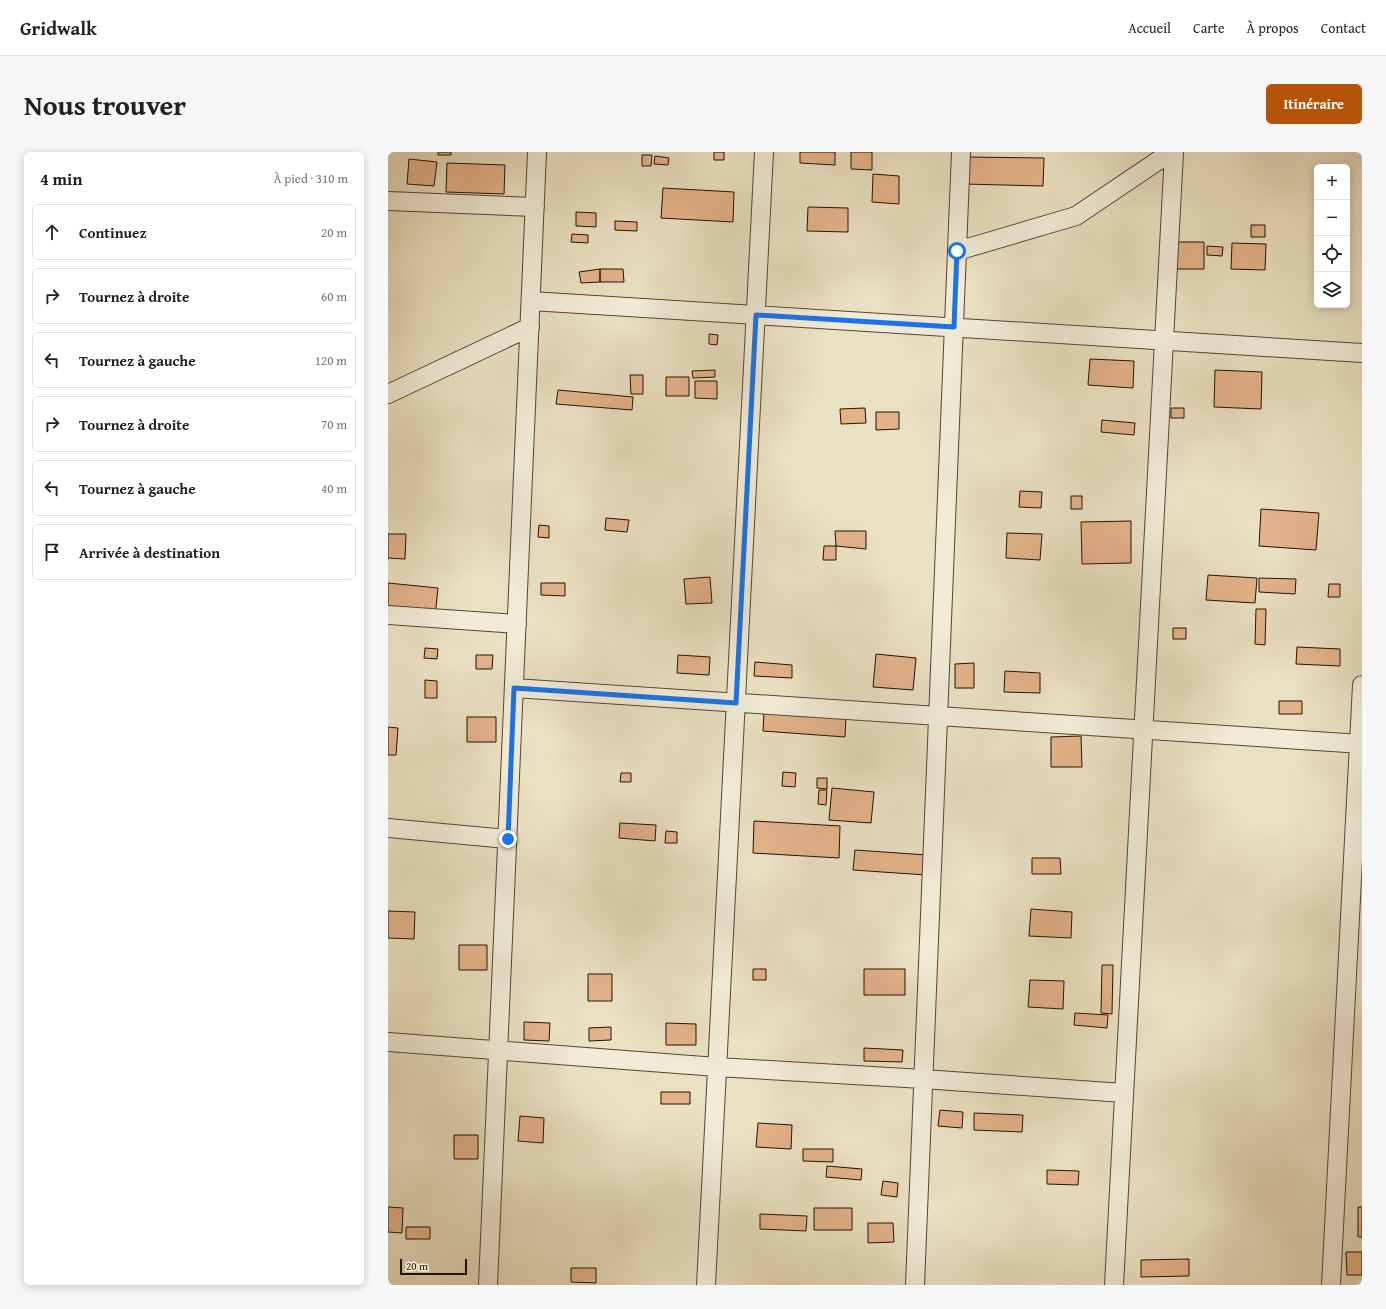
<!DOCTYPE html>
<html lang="fr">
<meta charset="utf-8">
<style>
body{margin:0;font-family:"Gentium Book Plus",serif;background:#f6f6f6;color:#202124}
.controls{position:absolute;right:12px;top:12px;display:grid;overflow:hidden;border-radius:6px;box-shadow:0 2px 10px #0003}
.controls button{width:36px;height:36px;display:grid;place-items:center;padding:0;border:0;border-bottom:1px solid #e0e0e0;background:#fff;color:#202124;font:20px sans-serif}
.scale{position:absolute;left:12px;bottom:10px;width:67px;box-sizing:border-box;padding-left:4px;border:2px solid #221201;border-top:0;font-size:11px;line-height:14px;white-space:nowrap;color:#221201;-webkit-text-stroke:3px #f1ebd7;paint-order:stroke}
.stop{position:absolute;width:12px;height:12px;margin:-9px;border:3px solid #1a73e8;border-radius:50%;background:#fff}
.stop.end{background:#1a73e8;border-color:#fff;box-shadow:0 1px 4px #0008}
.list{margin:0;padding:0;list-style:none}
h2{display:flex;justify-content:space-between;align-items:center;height:52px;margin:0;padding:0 16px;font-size:17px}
h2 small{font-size:13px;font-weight:400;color:#757577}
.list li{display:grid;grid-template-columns:26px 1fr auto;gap:12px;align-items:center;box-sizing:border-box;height:56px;margin:0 8px 8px;padding:0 8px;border:1px solid #e0e0e0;border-radius:6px}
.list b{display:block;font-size:15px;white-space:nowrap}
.list em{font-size:13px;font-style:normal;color:#757577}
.icon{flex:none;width:22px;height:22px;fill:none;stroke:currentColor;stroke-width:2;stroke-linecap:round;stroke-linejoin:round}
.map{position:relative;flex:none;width:974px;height:1133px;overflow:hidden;border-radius:6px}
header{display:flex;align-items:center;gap:24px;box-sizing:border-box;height:56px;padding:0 20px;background:#fff;border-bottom:1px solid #e0e0e0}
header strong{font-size:19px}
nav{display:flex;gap:22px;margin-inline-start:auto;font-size:14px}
.intro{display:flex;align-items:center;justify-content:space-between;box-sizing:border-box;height:96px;padding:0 24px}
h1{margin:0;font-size:28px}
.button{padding:10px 18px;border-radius:6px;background:#b45309;color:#fff;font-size:14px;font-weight:700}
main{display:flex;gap:24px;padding:0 24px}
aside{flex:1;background:#fff;border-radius:6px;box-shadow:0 2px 10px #0003}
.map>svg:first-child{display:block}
.building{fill:#e3b28a;stroke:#221201}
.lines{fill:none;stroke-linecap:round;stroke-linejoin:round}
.street-casing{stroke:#544631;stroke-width:20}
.street{stroke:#f1ebd7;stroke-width:18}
.route{stroke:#1a73e8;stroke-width:5}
</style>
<header>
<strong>Gridwalk</strong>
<nav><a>Accueil</a><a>Carte</a><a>À propos</a><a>Contact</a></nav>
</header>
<div class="intro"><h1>Nous trouver</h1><a class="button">Itinéraire</a></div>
<main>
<aside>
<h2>4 min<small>À pied · 310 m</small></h2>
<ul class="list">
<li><svg class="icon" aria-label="ahead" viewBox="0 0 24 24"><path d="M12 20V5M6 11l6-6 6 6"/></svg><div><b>Continuez</b></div><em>20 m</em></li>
<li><svg class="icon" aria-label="right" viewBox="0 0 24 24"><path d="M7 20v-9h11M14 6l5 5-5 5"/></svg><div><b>Tournez à droite</b></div><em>60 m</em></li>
<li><svg class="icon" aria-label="left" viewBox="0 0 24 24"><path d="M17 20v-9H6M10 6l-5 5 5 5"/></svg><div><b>Tournez à gauche</b></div><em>120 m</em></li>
<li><svg class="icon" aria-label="right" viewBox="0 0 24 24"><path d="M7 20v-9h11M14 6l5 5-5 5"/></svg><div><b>Tournez à droite</b></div><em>70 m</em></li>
<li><svg class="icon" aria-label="left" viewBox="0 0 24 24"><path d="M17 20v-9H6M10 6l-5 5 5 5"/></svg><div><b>Tournez à gauche</b></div><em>40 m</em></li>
<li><svg class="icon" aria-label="arrive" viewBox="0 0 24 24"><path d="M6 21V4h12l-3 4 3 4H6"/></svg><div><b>Arrivée à destination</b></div></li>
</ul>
</aside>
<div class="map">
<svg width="974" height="1133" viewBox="0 0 974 1133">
<rect width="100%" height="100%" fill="#eae0c2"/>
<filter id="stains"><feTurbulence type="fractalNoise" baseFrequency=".005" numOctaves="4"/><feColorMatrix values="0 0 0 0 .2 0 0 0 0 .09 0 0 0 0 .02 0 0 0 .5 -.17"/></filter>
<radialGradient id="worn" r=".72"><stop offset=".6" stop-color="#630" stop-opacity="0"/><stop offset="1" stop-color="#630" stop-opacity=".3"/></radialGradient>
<path class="building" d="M50,0h13v3h-13z
M326,0h10v8h-10z
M412,0h35v13l-35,-2z
M463,0h21v18l-21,-1z
M254,3h10l-1,11h-9z
M267,4l14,2 -1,7 -14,-1z
M577,5l79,1 -1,28 -79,-2z
M21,7l28,3 -3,24 -27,-2z
M59,11l58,2 -1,29 -58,-2z
M485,22l26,2v28l-27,-2z
M275,36l71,4 -1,30 -72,-4z
M420,55l40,1v24l-41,-1z
M188,60l20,1v14l-20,-1z
M227,69l22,1v9l-22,-1z
M863,73h14v12h-14z
M184,82l16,1v8l-17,-1z
M788,90h28v27h-27z
M844,91l34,1 -1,26 -34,-1z
M819,94l16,1 -1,9 -15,-1z
M212,117h23l1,13h-24z
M212,117v13l-19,1 -2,-11z
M321,182l9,1 -1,10 -8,-1z
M702,207l44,2 -1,27 -45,-3z
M327,218v7l-22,1 -1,-7z
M827,218l47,2 -1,37 -47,-2z
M242,223h13v19h-12z
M278,225h23v19h-23z
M307,229h22v18l-22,-1z
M170,238l75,7 -1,13 -76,-6z
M477,256l1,15 -25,1 -1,-15z
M783,256h13v10h-13z
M488,260h23v17l-23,1z
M714,268l33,3 -1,12 -33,-3z
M632,339l22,1 -1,16 -22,-1z
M683,344h11v13h-11z
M873,357l58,4 -3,37 -57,-4z
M218,366l23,2 -2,12 -22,-2z
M743,369v42l-49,1 -1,-42z
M151,373l10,1v12l-11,-1z
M447,379h31v18l-30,-3z
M619,381l35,1 -2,26 -34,-2z
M0,382h18l-1,25 -17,-1z
M436,394h12v14h-13z
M820,423l49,3 -2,25 -49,-3z
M322,425l2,26 -26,1 -2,-25z
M871,426l37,1 -1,15 -36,-2z
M0,431l50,5 -3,28 -47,-5z
M153,431h24v13l-24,-1z
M941,432h11v13h-12z
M868,457h10l-1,36 -10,-1z
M785,476h13v11h-13z
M909,495l43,2v17l-44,-2z
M37,496l13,1 -1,10 -13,-1z
M488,502l40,4 -3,32 -40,-3z
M88,503h17l-1,14h-16z
M290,503l32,2 -1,18 -32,-2z
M367,510l37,3v13l-38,-2z
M586,511v25h-19v-24z
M617,519l35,2v20l-36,-1z
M37,528l12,1v17h-12z
M891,549h23v13h-23z
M376,559l82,7 -1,19 -82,-6z
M79,565h29v25h-29z
M0,575l10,1 -2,27h-8z
M693,584l1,31h-31v-30z
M395,620l13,1 -1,14 -13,-1z
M233,621h10v9h-11z
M429,626h10v11l-10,-1z
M444,636l42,4 -3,31 -42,-3z
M431,638h8l-1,15 -8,-1z
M366,669l86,5 -1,32 -86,-5z
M232,671l36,2 -1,16 -36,-3z
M278,679l11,1v11h-12z
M467,698l72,5 -1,20 -73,-5z
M644,706h28l1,16h-29z
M643,757l41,3 -1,26 -42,-2z
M0,759l27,1 -1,27 -26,-1z
M71,793h28v25h-28z
M714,813h11l-1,49 -11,-1z
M365,817h13v11h-13z
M476,817h41v26h-41z
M200,822h24v27h-24z
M642,828l34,1 -1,28 -35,-2z
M687,861l33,2 -1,13 -33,-3z
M136,870l26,1 -1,18 -25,-1z
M278,871l30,1v21h-30z
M223,875v13l-22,1v-13z
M476,896l39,2 -1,12 -38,-1z
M273,940h29v12h-29z
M552,958l23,2 -1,16 -24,-2z
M586,961l49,2 -1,17 -48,-2z
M132,964l24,2 -1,25 -25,-2z
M370,971l34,2 -1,24 -35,-2z
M66,983h24v24h-24z
M415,997h30v13l-30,-1z
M439,1014l35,3 -1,11 -35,-3z
M659,1018l32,1 -1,14 -31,-1z
M495,1029l15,2 -1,14 -16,-2z
M0,1055l15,1 -1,25 -14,-1z
M970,1055h4v30h-4z
M426,1056h38v22h-38z
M372,1062l47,2 -1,15 -46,-2z
M480,1071h25l1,19 -26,1z
M18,1075h24v12h-24z
M958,1100h16v23h-15z
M801,1107v17l-48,1v-17z
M183,1116h25v15l-25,-1z"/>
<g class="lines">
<g class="street-casing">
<path id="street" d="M0,49l147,6
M569,99l119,-35 95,-64
M143,149l831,52
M0,242l142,-67
M0,463l129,9
M126,536l848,56
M0,676l119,11
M0,890l329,25 206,12 201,14
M100,1133l49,-1133
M318,1133l58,-1133
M527,1133l46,-1133
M726,1133l60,-1133
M943,1133l31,-600"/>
</g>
<use href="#street" class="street"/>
</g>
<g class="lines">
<path class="route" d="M120,687l6,-151 222,15 20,-388 198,12 3,-76"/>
</g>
<rect width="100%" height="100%" filter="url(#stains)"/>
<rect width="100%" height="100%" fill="url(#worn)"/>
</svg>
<div class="controls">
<button>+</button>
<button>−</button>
<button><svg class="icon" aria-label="locate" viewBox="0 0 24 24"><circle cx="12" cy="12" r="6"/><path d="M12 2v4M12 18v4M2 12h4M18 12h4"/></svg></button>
<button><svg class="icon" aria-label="layers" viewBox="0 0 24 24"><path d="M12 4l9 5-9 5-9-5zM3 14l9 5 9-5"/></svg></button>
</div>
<div class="scale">20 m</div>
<div class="stop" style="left:569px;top:99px"></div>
<div class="stop end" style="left:120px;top:687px"></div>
</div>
</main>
